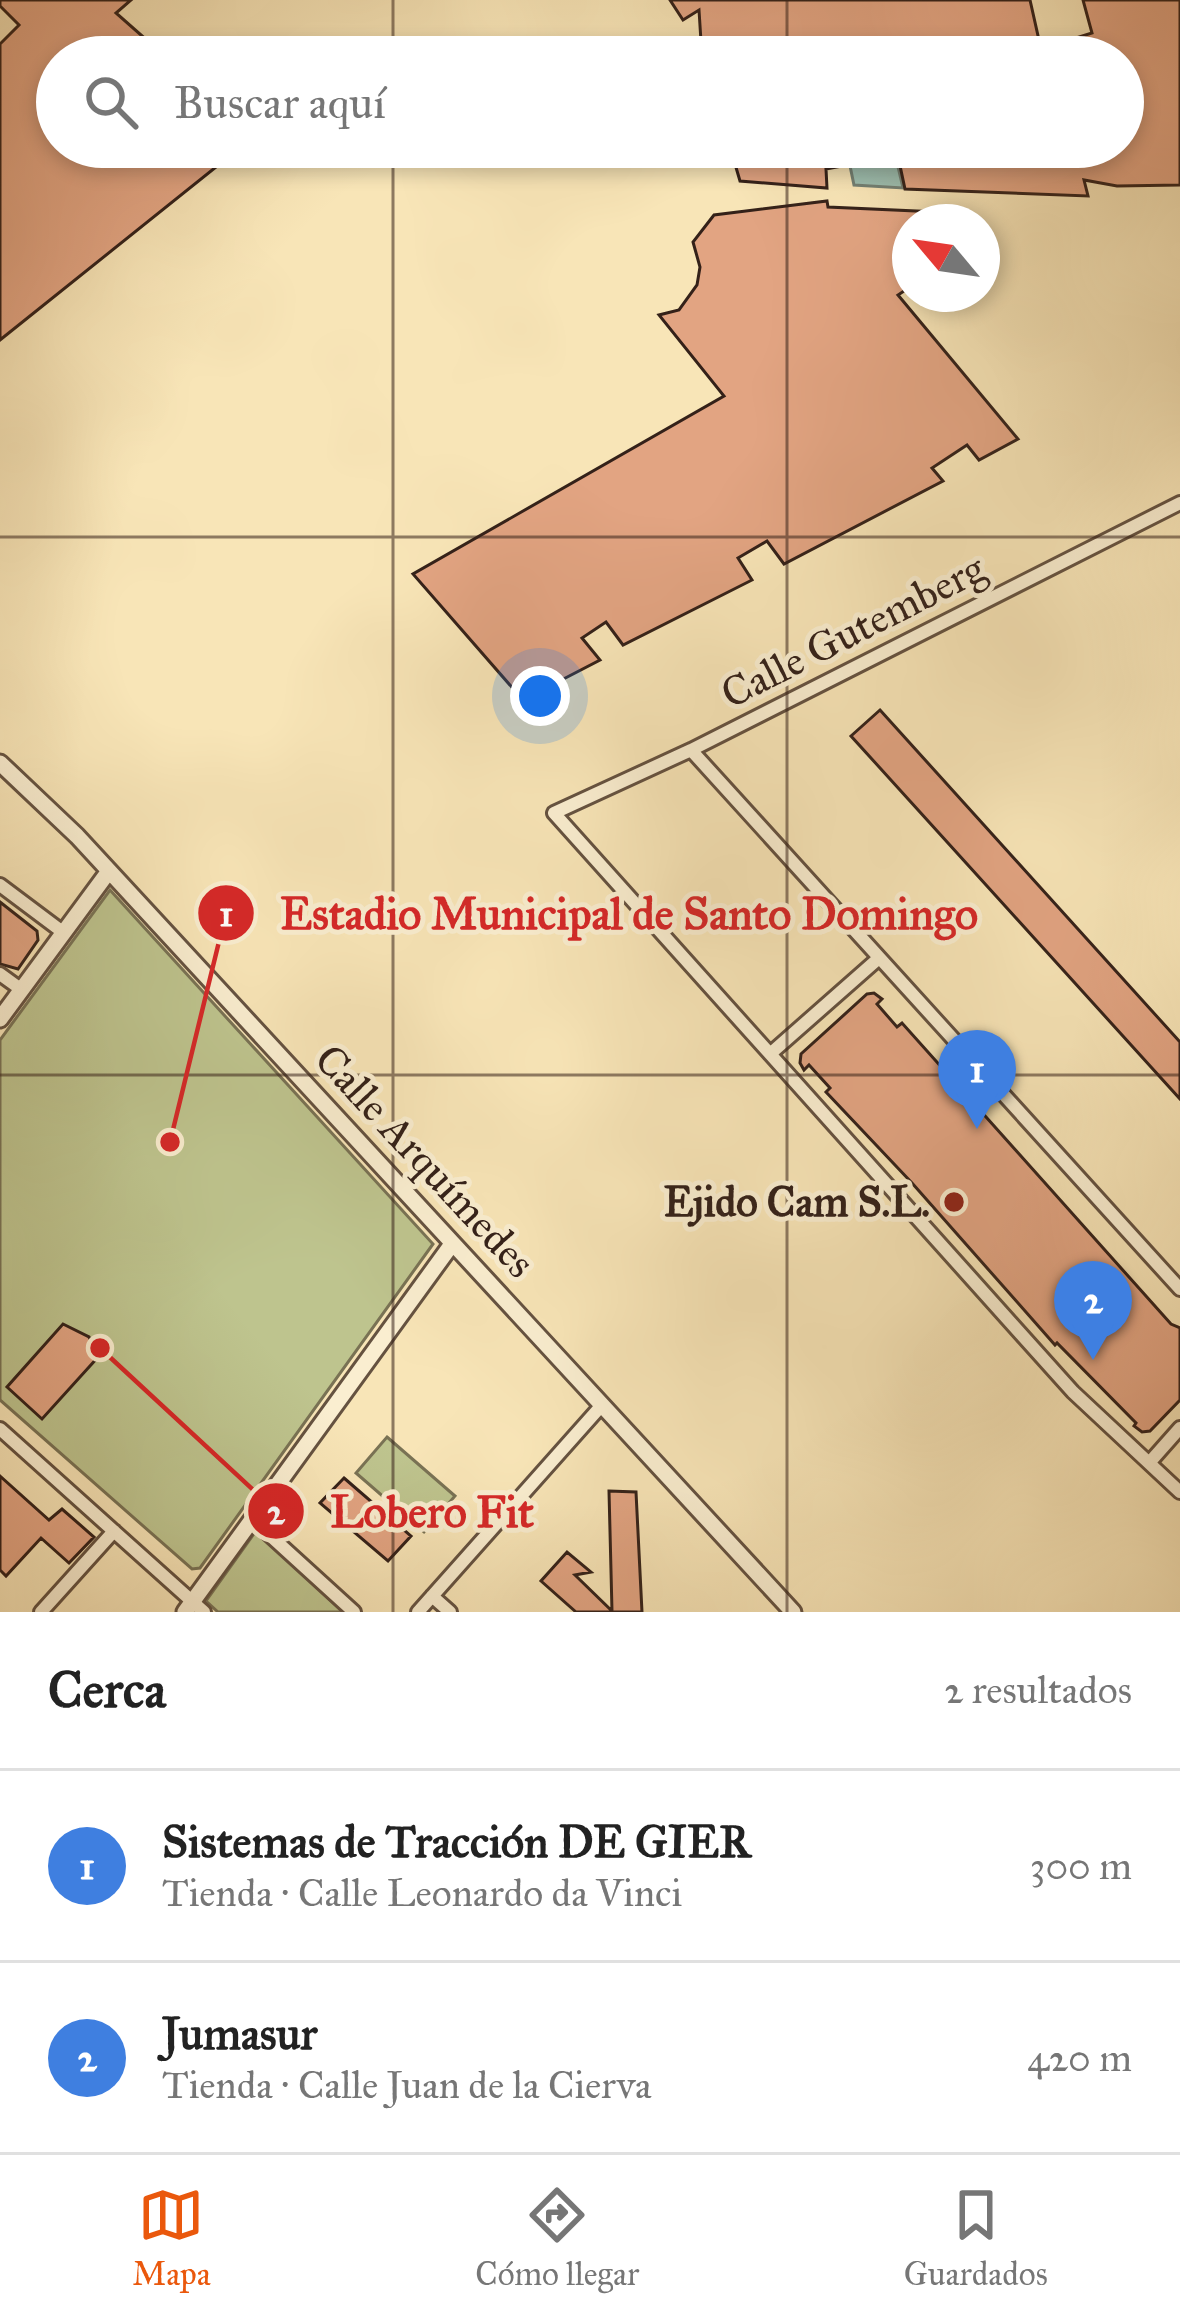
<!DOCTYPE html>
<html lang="es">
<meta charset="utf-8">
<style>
body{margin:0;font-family:"IM FELL Great Primer",serif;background:#f2f2f2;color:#222}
.compass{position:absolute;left:892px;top:204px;width:108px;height:108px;border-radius:50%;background:#fff;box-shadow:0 6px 18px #0003;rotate:299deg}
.you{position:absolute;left:540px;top:696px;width:42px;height:42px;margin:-30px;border:9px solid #fff;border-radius:50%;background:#1a73e8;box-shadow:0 0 0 18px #1a73e833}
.badge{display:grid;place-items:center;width:78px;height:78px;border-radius:50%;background:#ea580c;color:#fff;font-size:39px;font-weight:700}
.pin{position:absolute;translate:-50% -99px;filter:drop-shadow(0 3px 6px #0008)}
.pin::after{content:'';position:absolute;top:63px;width:42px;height:36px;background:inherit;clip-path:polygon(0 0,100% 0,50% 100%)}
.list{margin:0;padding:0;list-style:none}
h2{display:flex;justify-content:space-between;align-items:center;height:156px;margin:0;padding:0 48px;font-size:51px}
h2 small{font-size:39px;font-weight:400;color:#767676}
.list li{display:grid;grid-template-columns:78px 1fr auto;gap:36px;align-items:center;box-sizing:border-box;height:192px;padding:0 48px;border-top:3px solid #e0e0e0}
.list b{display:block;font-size:45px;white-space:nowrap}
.list p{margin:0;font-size:39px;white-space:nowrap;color:#767676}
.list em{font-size:39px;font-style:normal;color:#767676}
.icon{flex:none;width:66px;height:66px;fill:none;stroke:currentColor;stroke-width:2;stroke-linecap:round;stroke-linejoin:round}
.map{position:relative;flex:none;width:1180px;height:1612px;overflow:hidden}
.search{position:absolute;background:#fff;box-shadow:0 6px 18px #0003;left:36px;right:36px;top:36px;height:132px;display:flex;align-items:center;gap:30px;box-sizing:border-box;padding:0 42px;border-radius:66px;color:#767676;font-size:45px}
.sheet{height:540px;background:#fff}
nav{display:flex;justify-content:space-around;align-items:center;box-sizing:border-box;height:168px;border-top:3px solid #e0e0e0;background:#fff;font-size:33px;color:#767676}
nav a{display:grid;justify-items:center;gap:6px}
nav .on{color:#ea580c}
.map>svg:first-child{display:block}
.green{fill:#bec48e;stroke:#797254;stroke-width:3}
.water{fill:#9dbfb1;stroke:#738074;stroke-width:3}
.building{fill:#e2a482;stroke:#342119;stroke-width:3}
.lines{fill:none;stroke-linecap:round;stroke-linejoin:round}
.minor-casing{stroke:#655240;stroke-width:18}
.tertiary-casing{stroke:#655240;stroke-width:21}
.minor{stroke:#faeed0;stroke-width:12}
.tertiary{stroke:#faeed0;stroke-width:15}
.grid{fill:none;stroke:#342119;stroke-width:3;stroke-opacity:0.55}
.poi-dot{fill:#8f2418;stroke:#faeed0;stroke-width:4.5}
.labels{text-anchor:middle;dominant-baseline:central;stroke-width:10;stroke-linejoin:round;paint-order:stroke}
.street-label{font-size:42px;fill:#342119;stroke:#faeed0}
.poi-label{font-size:42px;font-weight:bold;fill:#342119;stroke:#faeed0;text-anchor:end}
.leader{fill:none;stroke:#d62828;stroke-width:4.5}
.callout-dot{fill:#d62828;stroke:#faeed0;stroke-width:4.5}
.mark-label{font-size:36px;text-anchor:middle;font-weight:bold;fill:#fff}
.callout-label{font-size:45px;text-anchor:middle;font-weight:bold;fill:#d62828;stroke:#faeed0;stroke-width:10;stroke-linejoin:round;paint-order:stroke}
</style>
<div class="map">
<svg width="1180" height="1612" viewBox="0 0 1180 1612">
<rect width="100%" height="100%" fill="#f8e5b7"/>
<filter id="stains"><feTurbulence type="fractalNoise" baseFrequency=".00167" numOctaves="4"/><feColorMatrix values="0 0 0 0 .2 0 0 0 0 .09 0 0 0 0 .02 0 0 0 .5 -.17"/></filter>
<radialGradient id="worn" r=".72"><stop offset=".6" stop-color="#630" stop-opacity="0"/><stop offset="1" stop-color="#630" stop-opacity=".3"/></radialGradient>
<path class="green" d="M110,890l323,354 -233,324 -8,1 -192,-169v-360z
M387,1437l68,59 -31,36 -68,-59z
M256,1531l87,81h-125l-12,-11z"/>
<path class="water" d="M894,150l9,38 -49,-3 -5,-24z"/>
<path class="building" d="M0,0h131l-15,13 50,44h-109v90h184l-241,193v-296l19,-19 -19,-19z
M670,0h360l11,49 51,-16 -9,-33h97v185l-63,1 -33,-6 4,16 -183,-7 -9,-42h227v-90h-421l-3,-47 -16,10z
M730,147h113l4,18 -21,4 1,19 -87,-7z
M827,201l1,6 132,6v9h-50v65l-12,8 120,144 -39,21 -12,-15 -35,23 11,13 -159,83 -17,-23 -29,17 14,22 -129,65 -17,-23 -24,16 18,22 -77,40 -110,-126 311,-178 -65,-81 20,-5 18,-25 3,-18 -7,-25 21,-27z
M880,710l300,332v57l-329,-363z
M0,902l37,29 1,9 -20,29 -18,-5z
M867,994l7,-1 8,6 -5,5 20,23 5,-4 269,301 9,4v72l-30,31 -8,1 -8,-6 2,-3 -79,-80 -2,2 -143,-162 -86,-91 4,-4 -21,-23 -5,5 -4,-7 1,-9z
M63,1324l26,13 10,19 -57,63 -35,-32z
M0,1476l49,44 13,-11 32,28 -25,26 -28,-25 -35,38 -6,-6z
M344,1478l67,58 -23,25 -68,-58z
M609,1491l27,1 6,120h-66l-35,-31 26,-29 24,20 -16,3 37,36z"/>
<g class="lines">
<g class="minor-casing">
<path id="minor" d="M1180,503l-489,247 -137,63 519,579 107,100
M691,750l489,539
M0,885l64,48
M0,974l22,16
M770,1054l109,-96
M0,1429l204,183
M1149,1463l31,-35
M253,1520l101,92
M432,1596l18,16
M41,1612l73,-81
M418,1612l184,-207"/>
</g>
<g class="tertiary-casing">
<path id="tertiary" d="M0,763l77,73 716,776
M0,1019l109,-148
M185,1612l267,-368"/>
</g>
<use href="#minor" class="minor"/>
<use href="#tertiary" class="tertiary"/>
</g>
<path class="grid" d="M393,0v57M787,0v57M393,147v1465M787,147v1465M0,537h1180M0,1075h1180"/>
<circle class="poi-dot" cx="954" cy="1202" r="12"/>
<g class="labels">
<g class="street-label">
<text transform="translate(853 631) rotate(-27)">Calle Gutemberg</text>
<text transform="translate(425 1161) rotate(47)">Calle Arquímedes</text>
</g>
<g class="poi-label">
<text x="930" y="1202">Ejido Cam S.L.</text>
</g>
</g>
<path class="leader" d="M170 1142L226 913M100 1348L276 1511"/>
<g class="callout-dot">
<circle cx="170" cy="1142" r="12"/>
<circle cx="100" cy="1348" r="12"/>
<circle cx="226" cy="913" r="30"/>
<circle cx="276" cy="1511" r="30"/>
</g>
<g class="mark-label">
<text x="226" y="926">1</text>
<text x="276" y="1524">2</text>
</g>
<g class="callout-label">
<text x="629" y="929">Estadio Municipal de Santo Domingo</text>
<text x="432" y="1527">Lobero Fit</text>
</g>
<rect width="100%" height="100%" filter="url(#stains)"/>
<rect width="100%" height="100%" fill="url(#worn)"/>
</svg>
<svg class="compass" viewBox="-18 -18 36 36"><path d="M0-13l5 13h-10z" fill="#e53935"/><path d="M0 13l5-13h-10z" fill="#767676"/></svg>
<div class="you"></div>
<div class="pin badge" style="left:977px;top:1129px;background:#3f7fe0">1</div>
<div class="pin badge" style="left:1093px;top:1360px;background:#3f7fe0">2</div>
<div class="search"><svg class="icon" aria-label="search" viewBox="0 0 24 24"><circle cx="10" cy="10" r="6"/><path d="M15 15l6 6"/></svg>Buscar aquí</div>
</div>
<section class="sheet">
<h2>Cerca<small>2 resultados</small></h2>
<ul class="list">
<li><span class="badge" style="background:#3f7fe0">1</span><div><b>Sistemas de Tracción DE GIER</b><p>Tienda · Calle Leonardo da Vinci</p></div><em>300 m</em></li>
<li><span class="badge" style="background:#3f7fe0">2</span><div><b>Jumasur</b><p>Tienda · Calle Juan de la Cierva</p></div><em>420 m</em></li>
</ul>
</section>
<nav>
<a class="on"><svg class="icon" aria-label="map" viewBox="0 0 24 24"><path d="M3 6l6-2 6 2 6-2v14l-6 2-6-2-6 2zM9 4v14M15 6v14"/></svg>Mapa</a>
<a><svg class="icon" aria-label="directions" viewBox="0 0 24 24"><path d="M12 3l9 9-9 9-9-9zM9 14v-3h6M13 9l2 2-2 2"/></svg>Cómo llegar</a>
<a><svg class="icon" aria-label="saved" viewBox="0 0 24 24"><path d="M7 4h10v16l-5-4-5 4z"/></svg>Guardados</a>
</nav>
